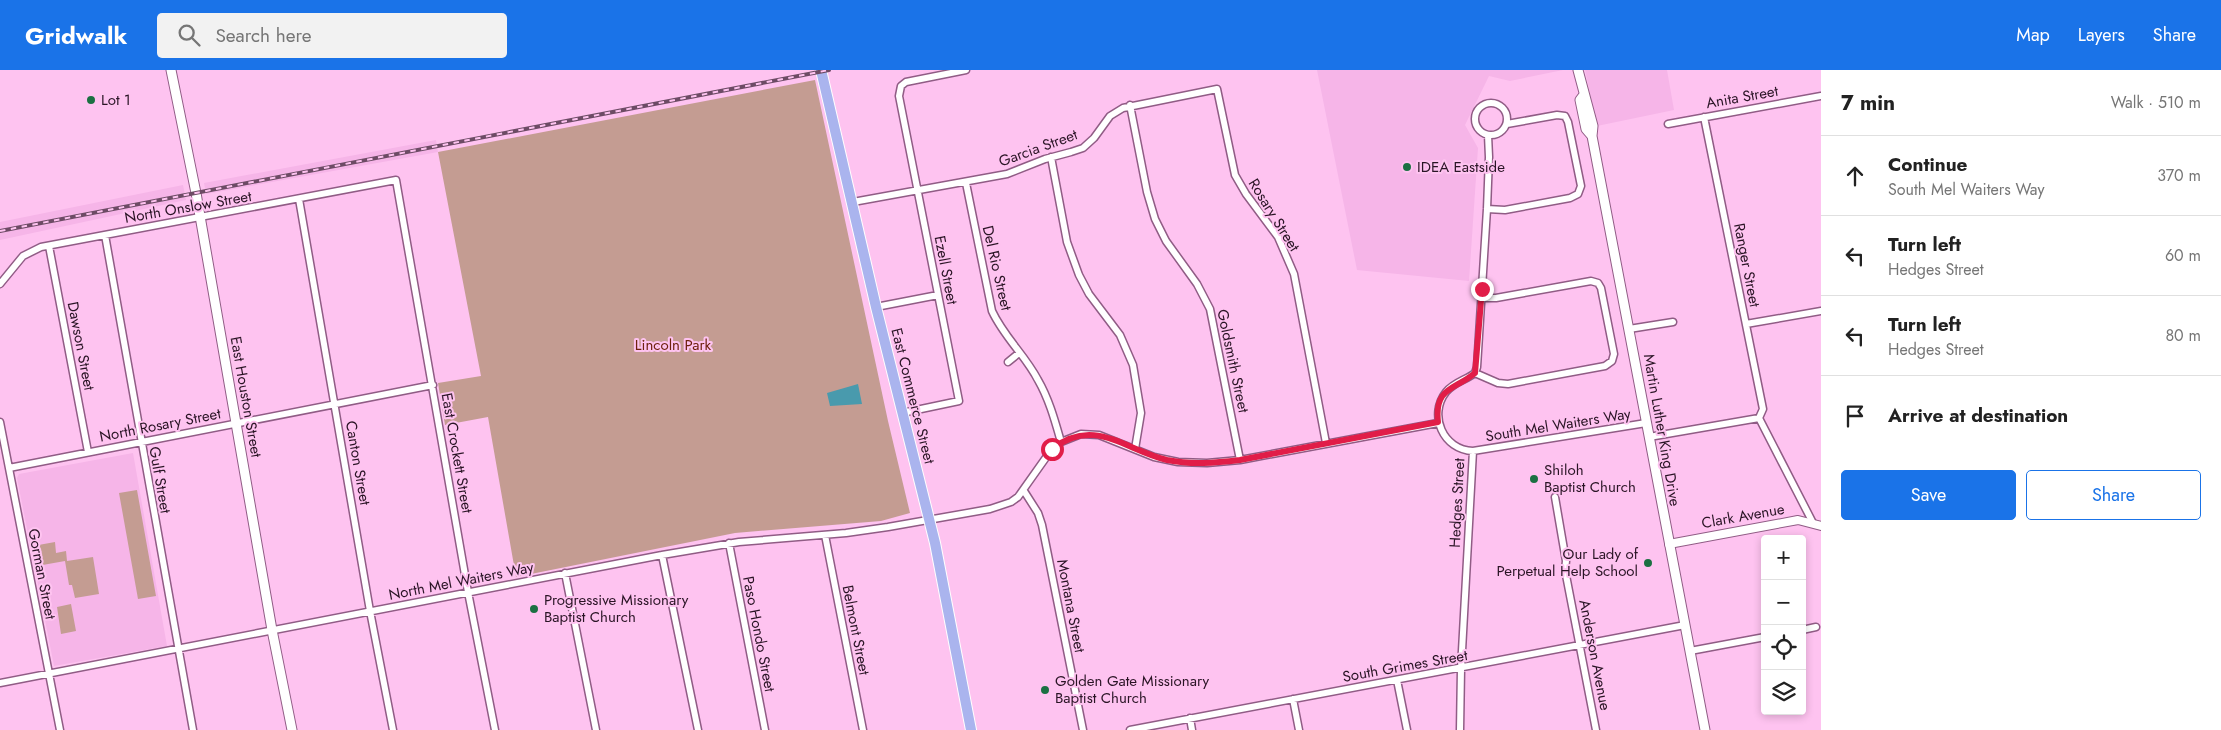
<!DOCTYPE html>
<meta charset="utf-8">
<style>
body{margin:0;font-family:Jost,sans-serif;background:#f2f2f2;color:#222}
.controls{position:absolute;right:15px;bottom:15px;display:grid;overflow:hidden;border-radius:5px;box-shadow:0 2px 8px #0003}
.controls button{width:45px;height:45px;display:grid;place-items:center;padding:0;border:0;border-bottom:1px solid #e0e0e0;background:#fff;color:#222;font:25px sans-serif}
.stop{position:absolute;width:15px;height:15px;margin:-11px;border:4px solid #e11d48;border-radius:50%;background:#fff}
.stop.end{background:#e11d48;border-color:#fff;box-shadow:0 1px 5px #0008}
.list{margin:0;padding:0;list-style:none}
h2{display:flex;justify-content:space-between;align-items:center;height:65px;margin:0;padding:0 20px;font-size:21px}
h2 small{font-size:16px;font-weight:400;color:#767676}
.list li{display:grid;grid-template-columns:32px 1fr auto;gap:15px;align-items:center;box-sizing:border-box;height:80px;padding:0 20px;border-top:1px solid #e0e0e0}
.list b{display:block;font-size:19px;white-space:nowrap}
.list p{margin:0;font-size:16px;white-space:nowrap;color:#767676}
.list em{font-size:16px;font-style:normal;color:#767676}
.actions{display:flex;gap:10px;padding:15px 20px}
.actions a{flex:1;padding:11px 0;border:1px solid #1a73e8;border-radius:5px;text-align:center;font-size:18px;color:#1a73e8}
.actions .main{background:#1a73e8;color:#fff}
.icon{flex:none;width:28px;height:28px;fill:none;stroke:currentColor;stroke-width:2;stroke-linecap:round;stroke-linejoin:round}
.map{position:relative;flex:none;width:1821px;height:660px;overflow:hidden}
header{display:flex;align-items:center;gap:30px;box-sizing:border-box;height:70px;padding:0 25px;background:#1a73e8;color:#fff}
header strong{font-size:24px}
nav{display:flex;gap:28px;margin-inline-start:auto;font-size:18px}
.search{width:350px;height:45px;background:#f2f2f2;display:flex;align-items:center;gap:12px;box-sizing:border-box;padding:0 18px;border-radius:5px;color:#767676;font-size:19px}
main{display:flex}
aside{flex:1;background:#fff}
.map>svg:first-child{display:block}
.built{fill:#f6b5e8}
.green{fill:#c49c92}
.water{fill:#499aad}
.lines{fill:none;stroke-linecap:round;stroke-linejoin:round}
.minor-casing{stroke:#905c85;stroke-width:9}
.tertiary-casing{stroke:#905c85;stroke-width:10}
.secondary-casing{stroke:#905c85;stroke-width:11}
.primary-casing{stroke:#fff;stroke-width:12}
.minor{stroke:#fff;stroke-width:6}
.tertiary{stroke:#fff;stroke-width:8}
.secondary{stroke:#fff;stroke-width:9}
.primary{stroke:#aab4ee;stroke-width:10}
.rail-casing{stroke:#6d4b65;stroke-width:4}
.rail{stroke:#fec3f0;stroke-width:2;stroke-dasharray:5.5;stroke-linecap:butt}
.route{stroke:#e11d48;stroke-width:6}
.poi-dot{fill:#1b7042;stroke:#fec3f0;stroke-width:2}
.labels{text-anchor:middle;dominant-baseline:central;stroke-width:4;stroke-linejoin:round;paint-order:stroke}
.street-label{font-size:15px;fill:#2a1425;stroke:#fec3f0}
.poi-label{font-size:15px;fill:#2a1425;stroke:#fec3f0;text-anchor:start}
.park-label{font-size:15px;fill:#6e210d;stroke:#fec3f0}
</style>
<header>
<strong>Gridwalk</strong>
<div class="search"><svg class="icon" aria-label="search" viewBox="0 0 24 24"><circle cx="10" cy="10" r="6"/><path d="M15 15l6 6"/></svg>Search here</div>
<nav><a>Map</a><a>Layers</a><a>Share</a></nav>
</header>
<main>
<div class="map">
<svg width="1821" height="660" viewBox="0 0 1821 660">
<rect width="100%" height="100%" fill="#fec3f0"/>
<path class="built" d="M1317,0h246l-53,11 -21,-5 -24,49 13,23 -9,133 -112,-11z
M1585,0h82l7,40 -77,16z
M436,70l2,12 -232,42 -2,-11z
M183,115l3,15 -186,40v-18z
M133,383l34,193 -113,20 -37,-188 2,-4z"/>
<path class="green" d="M815,10l73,341 22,92 -29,8 -146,12 -219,44 -28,-160 -43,8 -7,-42 43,-7 -43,-224z
M137,420l19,106 -18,3 -19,-106z
M55,472l1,11 10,-2 1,10 26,-4 6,37 -24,4 -3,-13h-3l-4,-24 -28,5 -4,-20z
M71,534l5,27 -15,3 -4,-27z"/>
<path class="water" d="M858,314l4,20 -32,2 -3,-13z"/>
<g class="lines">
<g class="minor-casing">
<path id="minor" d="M1475 49a16 16 0 1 1 32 0a16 16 0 1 1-32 0Z
M1130,35l17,87 8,27 11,22 31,43 13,25 30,151
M1704,47l59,292 -4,9
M1668,54l153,-28
M1488,65l1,22 -2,52 -10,158 -2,6c-9,7 -21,9 -29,19 -18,23 -3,58 27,59l173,-28
M1051,87l16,85 12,33 10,19 31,41 13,30 8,48 -6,36
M966,113l26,128c12,26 33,44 46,69 11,19 17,41 23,62
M299,129l71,412 23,119
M853,132l154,-28 38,-15 26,-7 12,-4 11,-10 16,-22 13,-8 94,-19 18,86 11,19 32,43 16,37 32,169
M1487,139l18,1 65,-12 8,-4 3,-8 -13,-64 -3,-6 -8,-1 -50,9
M105,165l88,495
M49,176l39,206
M0,214l23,-28 18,-9 355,-67 72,412 27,138
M876,237l62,-12
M1746,254l75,-13
M1629,259l44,-7
M1008,292l11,-9
M1475,303l23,10 10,1 97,-18 7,-5 2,-7 -13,-66 -3,-5 -7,-2 -95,17h-14
M902,343l57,-12 -60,-305 2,-10 5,-4 60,-12
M1759,348l54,105
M0,352l60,308
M1649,367l110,-19
M9,398l424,-83
M1024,421l14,22 4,12 41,205
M1555,427l11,64 -1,9 31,160
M825,465l38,195
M729,473l36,187
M662,485l36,175
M565,503l31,157
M1802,560l14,-3
M1690,581l75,-14
M1397,610l10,50
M0,613l662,-128 77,-13 107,-9 42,-6 102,-18 21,-7 7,-5 34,-48 9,-7 20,-8 18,1 55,22 24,5 29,1 33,-3 198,-37
M1293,629l6,31
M1190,648l2,12
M1130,660l555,-105
M1460,660l1,-61 12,-218"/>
</g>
<g class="tertiary-casing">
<path id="tertiary" d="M1669,474l129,-24 23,6"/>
</g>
<g class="secondary-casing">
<path id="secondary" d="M171,0l25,123 76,437 20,100
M1578,0l15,56 -1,10 113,594
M1583,26l-3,4 6,29 6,7"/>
</g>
<g class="primary-casing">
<path id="primary" d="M821,0l55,237 59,236 36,187"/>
</g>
<use href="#minor" class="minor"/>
<use href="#tertiary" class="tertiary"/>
<use href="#secondary" class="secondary"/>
<use href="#primary" class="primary"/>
<g class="rail-casing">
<path id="rail" d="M0,161l829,-161"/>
</g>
<use href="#rail" class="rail"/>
</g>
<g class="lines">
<path class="route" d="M1052,379c42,-33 73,1 115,11 25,5 48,3 73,0l198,-38c-4,-35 17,-32 37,-49l7,-84"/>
</g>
<g class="poi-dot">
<circle cx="91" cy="30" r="5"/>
<circle cx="1407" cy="97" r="5"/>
<circle cx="1534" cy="409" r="5"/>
<circle cx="1648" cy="493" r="5"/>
<circle cx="534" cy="539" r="5"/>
<circle cx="1045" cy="620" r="5"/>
</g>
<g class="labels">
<g class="street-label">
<text transform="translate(1742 27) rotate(-10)">Anita Street</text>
<text transform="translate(1038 78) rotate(-20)">Garcia Street</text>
<text transform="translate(188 137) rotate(-10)">North Onslow Street</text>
<text transform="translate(1274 145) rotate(58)">Rosary Street</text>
<text transform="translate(1747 195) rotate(79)">Ranger Street</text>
<text transform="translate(997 198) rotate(77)">Del Rio Street</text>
<text transform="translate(946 200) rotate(79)">Ezell Street</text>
<text transform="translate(81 276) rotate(79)">Dawson Street</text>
<text transform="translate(1233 291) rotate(78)">Goldsmith Street</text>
<text transform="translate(913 326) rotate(76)">East Commerce Street</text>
<text transform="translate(246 327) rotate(80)">East Houston Street</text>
<text transform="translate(160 355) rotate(-11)">North Rosary Street</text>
<text transform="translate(1558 355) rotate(-9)">South Mel Waiters Way</text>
<text transform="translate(1662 360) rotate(80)">Martin Luther King Drive</text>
<text transform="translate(457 383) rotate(80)">East Crockett Street</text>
<text transform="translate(358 393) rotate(80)">Canton Street</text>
<text transform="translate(160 410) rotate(80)">Gulf Street</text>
<text transform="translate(1457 433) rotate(-87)">Hedges Street</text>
<text transform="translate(1743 446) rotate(-10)">Clark Avenue</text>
<text transform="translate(42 504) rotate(79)">Gorman Street</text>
<text transform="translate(461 511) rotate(-11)">North Mel Waiters Way</text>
<text transform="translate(1071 536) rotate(79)">Montana Street</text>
<text transform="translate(856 560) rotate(79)">Belmont Street</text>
<text transform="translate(759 564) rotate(79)">Paso Hondo Street</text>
<text transform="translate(1595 585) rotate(79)">Anderson Avenue</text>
<text transform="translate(1405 596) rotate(-10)">South Grimes Street</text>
</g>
<g class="poi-label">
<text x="101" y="30">Lot 1</text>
<text x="1417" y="97">IDEA Eastside</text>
<text x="1544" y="400">Shiloh<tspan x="1544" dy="17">Baptist Church</tspan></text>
<text x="1638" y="484" text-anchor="end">Our Lady of<tspan x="1638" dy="17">Perpetual Help School</tspan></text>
<text x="544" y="530">Progressive Missionary<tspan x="544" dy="17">Baptist Church</tspan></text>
<text x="1055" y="611">Golden Gate Missionary<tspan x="1055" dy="17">Baptist Church</tspan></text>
</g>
<g class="park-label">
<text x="673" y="275">Lincoln Park</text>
</g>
</g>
</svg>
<div class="controls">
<button>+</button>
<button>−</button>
<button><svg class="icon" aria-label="locate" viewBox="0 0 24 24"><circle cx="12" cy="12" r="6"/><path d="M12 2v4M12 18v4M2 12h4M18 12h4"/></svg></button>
<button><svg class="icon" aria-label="layers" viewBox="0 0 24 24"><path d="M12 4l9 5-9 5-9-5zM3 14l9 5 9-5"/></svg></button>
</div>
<div class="stop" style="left:1052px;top:379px"></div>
<div class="stop end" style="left:1482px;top:219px"></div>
</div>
<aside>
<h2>7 min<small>Walk · 510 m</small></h2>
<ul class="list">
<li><svg class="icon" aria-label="ahead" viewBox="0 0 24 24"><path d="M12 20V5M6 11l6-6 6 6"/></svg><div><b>Continue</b><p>South Mel Waiters Way</p></div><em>370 m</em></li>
<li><svg class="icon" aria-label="left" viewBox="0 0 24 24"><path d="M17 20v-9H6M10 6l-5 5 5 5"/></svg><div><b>Turn left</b><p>Hedges Street</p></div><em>60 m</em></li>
<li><svg class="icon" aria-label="left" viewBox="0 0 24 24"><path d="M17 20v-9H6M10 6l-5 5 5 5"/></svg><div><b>Turn left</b><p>Hedges Street</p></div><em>80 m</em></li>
<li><svg class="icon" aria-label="arrive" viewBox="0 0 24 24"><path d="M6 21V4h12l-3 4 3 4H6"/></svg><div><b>Arrive at destination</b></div></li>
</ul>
<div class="actions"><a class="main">Save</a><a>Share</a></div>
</aside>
</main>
